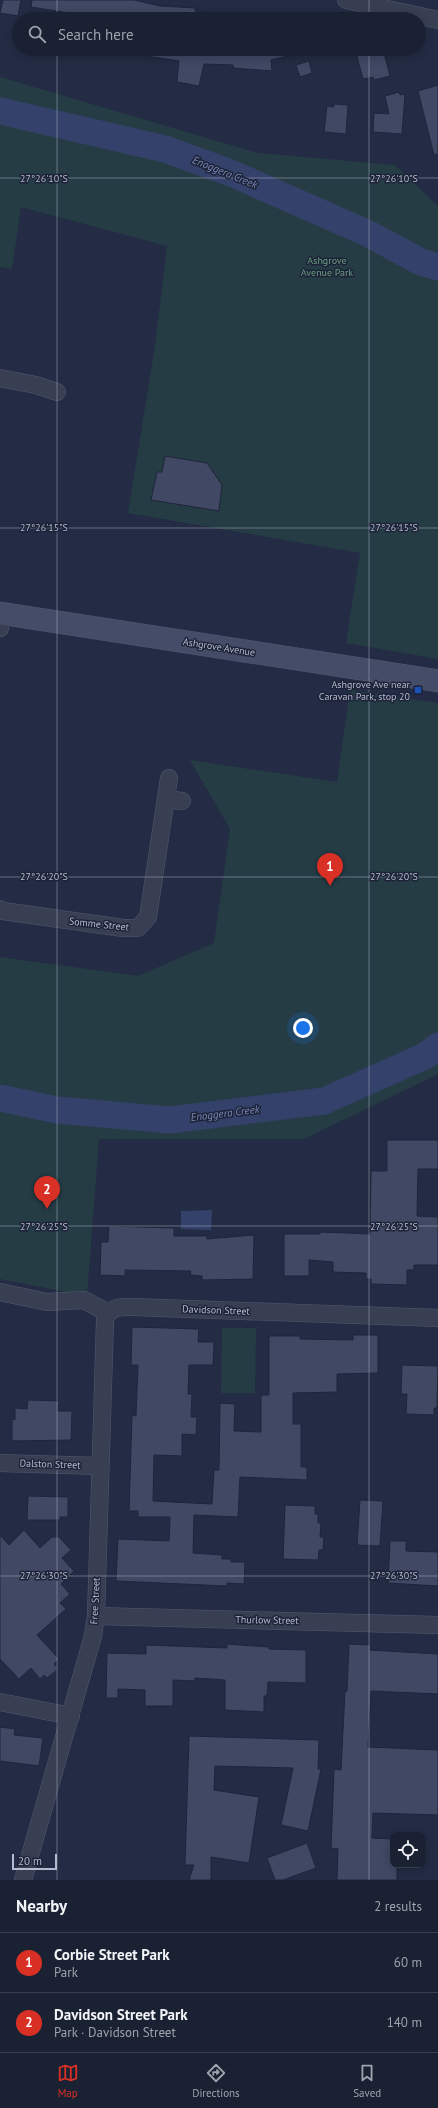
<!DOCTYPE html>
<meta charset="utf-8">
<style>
body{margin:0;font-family:"PT Sans",sans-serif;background:#272e3f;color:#f1f3f6}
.controls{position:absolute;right:12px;bottom:12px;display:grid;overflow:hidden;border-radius:8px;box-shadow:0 2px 10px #0003}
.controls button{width:36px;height:36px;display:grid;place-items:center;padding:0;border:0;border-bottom:1px solid #383e4e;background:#1a2133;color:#f1f3f6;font:20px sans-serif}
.scale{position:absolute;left:12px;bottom:10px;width:45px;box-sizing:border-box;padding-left:4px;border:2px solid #b5bacd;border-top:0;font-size:11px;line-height:14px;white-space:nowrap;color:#b5bacd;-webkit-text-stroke:3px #1d2338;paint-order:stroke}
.you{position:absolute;left:303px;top:1028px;width:14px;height:14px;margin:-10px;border:3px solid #fff;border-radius:50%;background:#1a73e8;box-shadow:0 0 0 6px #1a73e833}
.badge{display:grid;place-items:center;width:26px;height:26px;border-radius:50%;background:#d93025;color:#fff;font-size:13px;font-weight:700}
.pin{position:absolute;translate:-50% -33px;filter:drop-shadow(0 1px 2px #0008)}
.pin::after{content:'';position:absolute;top:21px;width:14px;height:12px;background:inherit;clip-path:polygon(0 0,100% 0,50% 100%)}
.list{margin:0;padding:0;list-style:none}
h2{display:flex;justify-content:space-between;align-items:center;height:52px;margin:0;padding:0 16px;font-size:17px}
h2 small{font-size:13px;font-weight:400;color:#9fa3ac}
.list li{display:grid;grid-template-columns:26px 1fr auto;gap:12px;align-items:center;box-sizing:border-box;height:60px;padding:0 16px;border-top:1px solid #383e4e}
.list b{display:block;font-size:15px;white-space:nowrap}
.list p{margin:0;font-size:13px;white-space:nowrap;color:#9fa3ac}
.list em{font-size:13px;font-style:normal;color:#9fa3ac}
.icon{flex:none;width:22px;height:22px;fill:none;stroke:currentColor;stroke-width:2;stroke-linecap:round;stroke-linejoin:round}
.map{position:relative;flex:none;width:438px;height:1880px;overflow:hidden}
.search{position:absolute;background:#1a2133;box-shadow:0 2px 10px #0003;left:12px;right:12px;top:12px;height:44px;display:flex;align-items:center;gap:10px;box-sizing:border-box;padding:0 14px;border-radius:22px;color:#9fa3ac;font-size:15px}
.sheet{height:172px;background:#1a2133}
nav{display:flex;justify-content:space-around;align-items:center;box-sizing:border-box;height:56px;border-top:1px solid #383e4e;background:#1a2133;font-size:11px;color:#9fa3ac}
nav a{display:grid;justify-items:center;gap:2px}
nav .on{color:#d93025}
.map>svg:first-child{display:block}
.green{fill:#253c45}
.water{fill:#34416a}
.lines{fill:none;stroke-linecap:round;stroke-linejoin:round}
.river{stroke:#34416a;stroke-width:27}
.building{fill:#404864;stroke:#1f253a}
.street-casing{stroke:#53596d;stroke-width:18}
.secondary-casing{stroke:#53596d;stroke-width:23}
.street{stroke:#383f53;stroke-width:17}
.secondary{stroke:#454c67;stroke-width:22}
.ticks{fill:none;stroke:#b5bacd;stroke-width:1;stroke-opacity:0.45}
.transit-dot{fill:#1a4fb4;stroke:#1d2338;stroke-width:1.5}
.labels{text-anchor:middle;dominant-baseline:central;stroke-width:3;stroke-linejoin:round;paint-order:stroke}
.park-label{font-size:10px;fill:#6aa07f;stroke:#1d2338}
.street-label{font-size:10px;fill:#b5bacd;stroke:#1d2338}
.poi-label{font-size:10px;fill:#b5bacd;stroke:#1d2338;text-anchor:end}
.water-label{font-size:11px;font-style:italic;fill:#7a89b7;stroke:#1d2338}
.ticks-label{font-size:10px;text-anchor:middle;fill:#b5bacd;stroke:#1d2338;stroke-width:3;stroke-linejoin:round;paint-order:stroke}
</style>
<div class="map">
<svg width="438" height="1880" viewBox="0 0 438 1880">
<rect width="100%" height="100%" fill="#232c44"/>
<path class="green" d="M0,77l258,76 137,12 43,41v453l-92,-16 14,-90 -232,-40 27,-167 12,-100 -146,-39 -9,62 -12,-2z
M350,690l88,13v371l-134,65h-205l-12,157 -87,-17v-322l138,19 76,-33 16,-114 -40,-69 147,22z
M222,1328h34l-1,65h-34z"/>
<path class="water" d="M212,1210l-1,20 -30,-1v-18z"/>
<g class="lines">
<path class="river" d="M0,111l165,38 66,24 136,60 54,29 17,5
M0,1098l57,12 113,10 154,-19 101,-45 13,-10"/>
</g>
<path class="building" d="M3,0h18l-3,16 -18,-3z
M32,0h102l26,6 35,2v3l11,1 -1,7h-125l1,-4 -50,-8z
M146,49h153l1,4 -29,7 1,11 -39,-3v-3l-29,-1 -5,22 -22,-4 2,-21 -33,-5z
M355,49h28l7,27 -16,4 -1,-3 -10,2z
M309,61l3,12 -12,4 -4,-12z
M438,85v69l-4,1 -16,-64z
M399,92l1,3 5,-1 -3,40 -29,-2 1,-19 15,1 -4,-18z
M334,104l14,1 -2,29 -22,-2 3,-26 7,1z
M165,456l42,7 15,22 -3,26 -68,-11 6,-28h5z
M387,1140h51v29h-20l-1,47 21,1v48h-24v5h-7v15l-36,-1v-5h-5v-6l-33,-1v-10l-24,-2v16h-25v-42h36v-2l50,2 1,-63h16z
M109,1226l65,2v8h33v3l47,-4 -1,44 -51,1v-4l-12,-1 1,-4 -66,-1v6l-25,-1 1,-33h7z
M132,1327l67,2 -1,13h16l-1,23h-24l-1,29h4l-1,23h6l-1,18 -14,-1v22l-28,-1 -1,46 59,3 2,-34h5l1,-67 15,1 -1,27 27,1v-37h8v-59h31v3l53,1v-5h25v38l-41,1v18l-44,1v31h8v43h6v13l-67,-3 -2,40 -44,-2 -1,38 29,2v4h9v3h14l-1,22 -17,-1v3l-111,-5 2,-42 51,2 1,-24h-32v-6h-9l3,-96 4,1 2,-51h-7z
M402,1365l36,1 -1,42h-3v7l-28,-1 1,-20h-6z
M28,1400l31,1 -1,10h14l-1,29 -59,1v-22l3,1v-12l12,1z
M28,1496l40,1v20h-8v3h-33z
M360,1500l23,1 -3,45 -23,-1z
M285,1505l30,1v8h3v9h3l-1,14h4l-1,13h-4l-1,10 -35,-1z
M24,1530l16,18 12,-11h7l12,13 -9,8 12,13 -13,13 9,10 -10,9 6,6 -29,26 22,24 -5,5 4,5 -11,9 -3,-3 -4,4 -9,-11 -12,11 -19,-20v-124l9,10z
M390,1541h16v10l32,1v34l-50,-3z
M227,1644l42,3v2l37,1v33l-38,-1 -1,14h-3v16l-39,-2v-30l-30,-2v3l-22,-1v26h-28v-16l-27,-1v9h-12l1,-45 39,1v-9l81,3z
M349,1644l22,1 -1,5 68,4v40l-67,-3 -3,56 70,3v65l-65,-2 -1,25 21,1v26h4v15h-60l1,-31 -7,-1 3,-79 7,1 4,-79h2z
M0,1727l15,2 -1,6 29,3 -4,28 -39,-5z
M189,1736l130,4 -1,29h3l-13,62 -27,-6 12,-57 -78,-2 -1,24 45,7 -10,66 -38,-6v23h-22l5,-15h-9z
M307,1843l9,25 -33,12h-8l-8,-22z"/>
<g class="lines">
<g class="street-casing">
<path id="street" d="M346,0l92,20
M0,378l36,7 21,7
M0,628l2,-15
M166,799l16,2
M0,909l3,2 120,17h15l10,-11 21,-139
M0,1292l47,10 37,-2 24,13
M0,1463l99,3
M96,1616l342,9
M0,1702l71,14
M23,1880l70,-244 3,-20 9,-296c5,-14 15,-13 28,-13l305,11"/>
</g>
<g class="secondary-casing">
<path id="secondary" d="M0,613l438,68"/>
</g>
<use href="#street" class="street"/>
<use href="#secondary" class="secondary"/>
</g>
<path class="ticks" d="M57,0v19M369,0v19M57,49v1831M369,49v1831M0,178h438M0,528h438M0,877h438M0,1226h438M0,1576h438"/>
<rect class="transit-dot" x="414" y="686" width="8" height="8" rx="2"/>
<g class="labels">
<g class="park-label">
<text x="327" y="260">Ashgrove<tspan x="327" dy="12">Avenue Park</tspan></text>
</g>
<g class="street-label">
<text transform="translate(219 647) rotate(9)">Ashgrove Avenue</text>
<text transform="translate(99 924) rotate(6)">Somme Street</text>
<text transform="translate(216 1310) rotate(2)">Davidson Street</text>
<text transform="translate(50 1464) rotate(2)">Dalston Street</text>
<text transform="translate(95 1601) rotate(-87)">Free Street</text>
<text transform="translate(267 1620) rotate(1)">Thurlow Street</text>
</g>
<g class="poi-label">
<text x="410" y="684">Ashgrove Ave near<tspan x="410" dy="12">Caravan Park, stop 20</tspan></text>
</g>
<g class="water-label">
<text transform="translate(225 172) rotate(22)">Enoggera Creek</text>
<text transform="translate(225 1113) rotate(-7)">Enoggera Creek</text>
</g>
</g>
<g class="ticks-label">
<text x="44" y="182">27°26'10"S</text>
<text x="394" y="182">27°26'10"S</text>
<text x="44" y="531">27°26'15"S</text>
<text x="394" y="531">27°26'15"S</text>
<text x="44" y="880">27°26'20"S</text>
<text x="394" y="880">27°26'20"S</text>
<text x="44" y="1230">27°26'25"S</text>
<text x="394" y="1230">27°26'25"S</text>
<text x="44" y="1579">27°26'30"S</text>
<text x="394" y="1579">27°26'30"S</text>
</g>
</svg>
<div class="controls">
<button><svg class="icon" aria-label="locate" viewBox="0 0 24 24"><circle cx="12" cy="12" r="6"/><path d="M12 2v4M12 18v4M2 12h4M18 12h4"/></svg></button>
</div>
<div class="scale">20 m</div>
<div class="you"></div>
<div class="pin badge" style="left:330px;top:886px">1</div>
<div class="pin badge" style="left:47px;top:1209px">2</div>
<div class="search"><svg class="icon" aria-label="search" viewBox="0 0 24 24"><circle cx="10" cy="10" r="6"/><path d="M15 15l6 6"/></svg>Search here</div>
</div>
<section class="sheet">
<h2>Nearby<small>2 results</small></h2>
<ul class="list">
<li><span class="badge">1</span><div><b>Corbie Street Park</b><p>Park</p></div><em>60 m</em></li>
<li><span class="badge">2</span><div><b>Davidson Street Park</b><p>Park · Davidson Street</p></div><em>140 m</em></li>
</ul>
</section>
<nav>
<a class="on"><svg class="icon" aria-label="map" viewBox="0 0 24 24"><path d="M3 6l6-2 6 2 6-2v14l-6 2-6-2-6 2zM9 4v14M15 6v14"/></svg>Map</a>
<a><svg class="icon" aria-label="directions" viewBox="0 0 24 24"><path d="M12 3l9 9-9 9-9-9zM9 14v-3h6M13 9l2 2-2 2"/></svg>Directions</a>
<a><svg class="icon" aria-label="saved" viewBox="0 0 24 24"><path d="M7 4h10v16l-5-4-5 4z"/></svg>Saved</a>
</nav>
